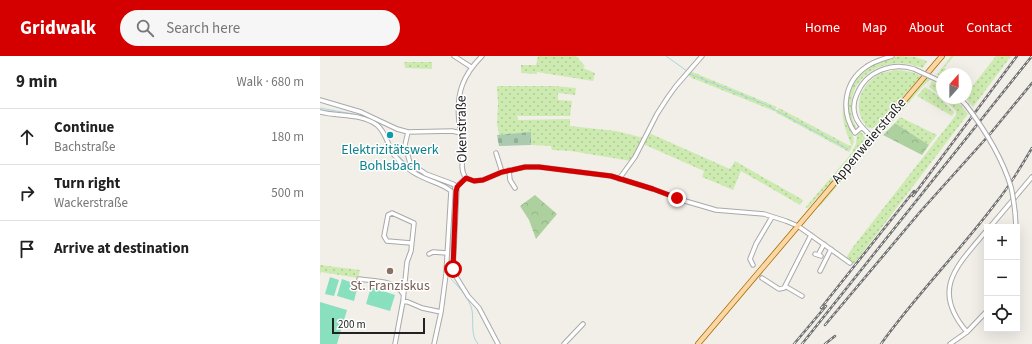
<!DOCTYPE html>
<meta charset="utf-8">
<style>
body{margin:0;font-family:"Source Sans 3",sans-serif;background:#f6f6f6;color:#222}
.controls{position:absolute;right:12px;bottom:12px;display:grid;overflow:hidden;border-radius:0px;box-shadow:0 4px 16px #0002}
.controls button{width:36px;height:36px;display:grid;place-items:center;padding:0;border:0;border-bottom:1px solid #e0e0e0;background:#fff;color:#222;font:20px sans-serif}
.compass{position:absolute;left:616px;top:12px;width:36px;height:36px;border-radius:50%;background:#fff;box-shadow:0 4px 16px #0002;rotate:21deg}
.scale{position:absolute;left:12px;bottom:10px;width:93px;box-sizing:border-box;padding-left:4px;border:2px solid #222;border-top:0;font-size:11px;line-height:14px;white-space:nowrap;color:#222;-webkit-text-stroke:3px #fff;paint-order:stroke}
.stop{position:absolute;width:12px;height:12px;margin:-9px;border:3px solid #d40000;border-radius:50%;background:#fff}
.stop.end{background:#d40000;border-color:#fff;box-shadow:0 1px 4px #0008}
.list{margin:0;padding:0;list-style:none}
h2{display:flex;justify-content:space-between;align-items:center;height:52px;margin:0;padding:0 16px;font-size:17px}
h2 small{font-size:13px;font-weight:400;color:#767676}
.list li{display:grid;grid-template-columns:26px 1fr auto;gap:12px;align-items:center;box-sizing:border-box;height:56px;padding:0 16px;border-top:1px solid #e0e0e0}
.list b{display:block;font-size:15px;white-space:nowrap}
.list p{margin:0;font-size:13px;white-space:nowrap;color:#767676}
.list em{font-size:13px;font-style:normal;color:#767676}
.icon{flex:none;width:22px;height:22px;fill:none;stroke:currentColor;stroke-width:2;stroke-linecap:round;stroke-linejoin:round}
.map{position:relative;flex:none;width:712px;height:288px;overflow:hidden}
header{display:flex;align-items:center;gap:24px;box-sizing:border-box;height:56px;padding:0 20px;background:#d40000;color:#fff}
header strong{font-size:19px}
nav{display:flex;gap:22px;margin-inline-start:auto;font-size:14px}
.search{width:280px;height:36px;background:#f6f6f6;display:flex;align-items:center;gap:10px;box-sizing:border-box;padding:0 14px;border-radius:22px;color:#767676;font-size:15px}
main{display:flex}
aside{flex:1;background:#fff}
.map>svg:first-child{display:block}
.grass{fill:url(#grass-dots)}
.forest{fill:url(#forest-crowns)}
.cemetery{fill:url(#cemetery-stones)}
.pitch{fill:#88e0be}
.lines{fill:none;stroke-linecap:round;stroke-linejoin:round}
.stream{stroke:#aad3df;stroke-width:1}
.minor-casing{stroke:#a9a9a9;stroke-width:5.5}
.major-casing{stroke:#a06b00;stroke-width:6}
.minor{stroke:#fff;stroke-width:3.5}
.major{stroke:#fcd6a4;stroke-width:4.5}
.rail-casing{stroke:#707070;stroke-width:2.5}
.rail{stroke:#fff;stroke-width:1;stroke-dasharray:3;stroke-linecap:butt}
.minor-bridge-casing{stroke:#a9a9a9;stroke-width:5.5;stroke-linecap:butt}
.minor-bridge{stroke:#fff;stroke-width:3.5}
.route{stroke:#d40000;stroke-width:5}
.culture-dot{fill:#0f9aa8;stroke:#fff;stroke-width:1.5}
.education-dot{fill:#8d6e63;stroke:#fff;stroke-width:1.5}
.labels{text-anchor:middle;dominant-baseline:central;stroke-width:3;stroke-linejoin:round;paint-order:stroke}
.street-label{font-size:14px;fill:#222;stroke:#fff}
.culture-label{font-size:14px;fill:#0d838f;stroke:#fff}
.education-label{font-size:14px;fill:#785e54;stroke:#fff}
</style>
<header>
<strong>Gridwalk</strong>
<div class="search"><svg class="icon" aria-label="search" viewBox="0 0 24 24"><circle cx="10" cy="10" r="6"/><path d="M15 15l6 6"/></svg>Search here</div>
<nav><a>Home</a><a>Map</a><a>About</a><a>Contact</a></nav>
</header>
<main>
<aside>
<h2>9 min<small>Walk · 680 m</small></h2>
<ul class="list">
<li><svg class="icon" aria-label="ahead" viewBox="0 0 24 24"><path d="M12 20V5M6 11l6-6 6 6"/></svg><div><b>Continue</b><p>Bachstraße</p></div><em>180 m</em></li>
<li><svg class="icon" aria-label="right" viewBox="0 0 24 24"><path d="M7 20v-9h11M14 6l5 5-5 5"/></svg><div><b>Turn right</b><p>Wackerstraße</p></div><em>500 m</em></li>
<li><svg class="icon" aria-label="arrive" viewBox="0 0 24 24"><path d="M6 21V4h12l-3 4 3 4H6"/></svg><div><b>Arrive at destination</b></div></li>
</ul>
</aside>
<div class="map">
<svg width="712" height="288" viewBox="0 0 712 288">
<defs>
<pattern id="grass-dots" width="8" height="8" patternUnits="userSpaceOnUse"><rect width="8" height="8" fill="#cdebb0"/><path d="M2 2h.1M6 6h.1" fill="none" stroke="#b0c997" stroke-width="1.8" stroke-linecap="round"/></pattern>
<pattern id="forest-crowns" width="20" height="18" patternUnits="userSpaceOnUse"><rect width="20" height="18" fill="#add19e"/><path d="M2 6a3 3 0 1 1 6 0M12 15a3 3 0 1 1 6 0" fill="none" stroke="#95b388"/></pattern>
<pattern id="cemetery-stones" width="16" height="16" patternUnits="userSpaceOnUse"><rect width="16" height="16" fill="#aacbaf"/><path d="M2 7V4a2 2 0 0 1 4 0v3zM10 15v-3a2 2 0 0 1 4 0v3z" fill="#92ae96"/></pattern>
</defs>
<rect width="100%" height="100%" fill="#f2efe9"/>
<path class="grass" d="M218,0h38l9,10 -2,2 12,5 -2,8 -56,-9v2l-16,-1v-8h15z
M579,0l16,1 12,4 -4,7c-10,-3 -20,-6 -31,-4 -33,4 -51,36 -35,65l-1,2c-16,-22 -8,-53 15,-66 9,-4 18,-6 28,-9z
M631,0h3l-10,12 11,6h-13v4l-5,-3z
M676,0h15l-38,51 -8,-9 1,-14 5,4z
M84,6h28v7l-27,-1z
M577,14l15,2 10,4 -7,7 -37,43c-6,3 -8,3 -13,0v-2c-13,-16 -4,-40 13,-49 6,-3 12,-4 19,-5z
M370,15l87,36 -3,4 -82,-33 -5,-3z
M607,21l4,2 -8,7 -103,120 -3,1z
M612,25l10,5v11l-13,-10z
M177,30h58l21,2 -1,7 -17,-2v7l14,1 -2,15h-53l1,4 52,-1v7l46,5 28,7 -13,23 -60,-10 -19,-1 -1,-4 -20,-1v-12l-32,2 -1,-8h-1l1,-23z
M605,31l12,8 17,17 -2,4 -35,-20z
M623,42h12l13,16 -114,150 -8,-6 7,-11 103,-132v-4z
M524,45c2,5 1,12 3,18 3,15 12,18 2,33l-74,-40 4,-4 73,39c-6,-15 -12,-30 -8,-46z
M580,61l37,18 -8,10 -34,-22z
M539,76h2l5,7 -2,6 -56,63h-3l46,-54 5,-10 1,-10z
M329,77l81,36 5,-8 68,39 -3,5 -59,-34 -8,19 -31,-13 2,-6 -61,-27z
M0,209l40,5 -2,8 -37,-6 -1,3z"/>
<path class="forest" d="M575,67l34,22 -7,10 -39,-20z
M215,139l22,19 -21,25 -7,-19 -9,-14z"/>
<path class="cemetery" d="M211,76v13l-32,1 -2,-11z"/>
<path class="pitch" d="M10,221l9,3 -5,16 -9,-2z
M22,223l16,6 -4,16 -17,-5z
M51,231l24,8 -5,16 -24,-7z
M0,246l27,8 -10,34h-17z"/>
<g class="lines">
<path class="stream" d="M346,0l21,15
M370,18l74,30 84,45
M0,52l38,7
M69,85c15,30 37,33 64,46l1,4 -5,81
M131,223c9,9 18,19 21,31 2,11 -2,25 6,34"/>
<g class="minor-casing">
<path id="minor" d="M134,0l17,11
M639,42l7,7
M0,44l41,12 36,17 11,3 44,-1 9,2
M0,56c18,5 41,1 57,13 9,7 11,21 17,30 6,7 16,16 24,20 10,6 24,8 33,16
M542,71l-7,6c-15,-22 -11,-51 11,-66 8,-6 17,-8 26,-11
M88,76l-3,13 5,18 16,11 27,10 4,3
M552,81c-6,-6 -15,-13 -17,-22 -2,-7 -1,-15 2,-21 9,-23 35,-32 57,-25
M176,97l6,19
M189,114l1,10 5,8
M146,122l8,3 9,-1 19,-8 10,-2 13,-3h14l72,9 42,13 32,12 31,9 48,4 22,7 12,5 52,37
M146,122c-8,-10 -1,-25 -2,-37 0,-3 -2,-5 -3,-8 -1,-4 -2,-9 -2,-12 -3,-28 4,-46 23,-65
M299,123l16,-22 22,-43 11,-17 8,-11 26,-30
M137,131l-4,82 2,6 13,21 11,12 19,36
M135,132l11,-10
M695,156l1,15
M670,171l42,-50
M109,198l4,-2 14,1
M495,198l6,2
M498,199l6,-11
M433,209l-3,-6 6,-15 16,-27
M500,215l11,-22
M442,222l17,11 5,-1 27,-53
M39,223c15,2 36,1 44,15
M465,230l17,10
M83,245l5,1 14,6 19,4
M647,276c-37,-43 -10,-66 20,-102
M75,288l8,-43 4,-39 4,-11 3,-28 -22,-10 -4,2 -4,21 3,5 24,2
M114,288l7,-32 5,-38 5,-83
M244,288l19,-20
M630,288l17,-12 20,-21"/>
</g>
<g class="major-casing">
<path id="major" d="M378,288l244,-288"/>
</g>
<use href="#minor" class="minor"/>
<use href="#major" class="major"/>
<g class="rail-casing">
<path id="rail" d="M593,140l104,-140
M501,252l93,-117
M505,269l95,-113 70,-78 42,-51
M474,288l32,-38
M482,288l230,-288
M505,288l10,-8
M561,288c35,-49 78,-92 114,-140 14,-17 26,-37 37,-56"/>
</g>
<use href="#rail" class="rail"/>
<g class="minor-bridge-casing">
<path id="minor-bridge" d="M594,13l26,12
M646,49c19,25 36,52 45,82 2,8 3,17 4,25"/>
</g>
<use href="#minor-bridge" class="minor-bridge"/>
</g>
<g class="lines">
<path class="route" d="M133,213l3,-77 1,-5 9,-9 8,3 9,-1 19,-8 10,-2 13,-3h14l72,9 42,13 24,9"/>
</g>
<circle class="culture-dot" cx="70" cy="79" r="4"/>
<circle class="education-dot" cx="70" cy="215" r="4"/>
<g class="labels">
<g class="street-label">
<text transform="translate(142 73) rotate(-91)">Okenstraße</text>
<text transform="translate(549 85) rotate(-50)">Appenweierstraße</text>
</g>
<g class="culture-label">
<text x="70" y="94">Elektrizitätswerk<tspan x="70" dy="16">Bohlsbach</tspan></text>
</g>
<g class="education-label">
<text x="70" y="230">St. Franziskus</text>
</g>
</g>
</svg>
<div class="controls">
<button>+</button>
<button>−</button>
<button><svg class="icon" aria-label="locate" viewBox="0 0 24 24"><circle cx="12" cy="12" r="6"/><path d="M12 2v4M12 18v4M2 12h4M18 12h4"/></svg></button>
</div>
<svg class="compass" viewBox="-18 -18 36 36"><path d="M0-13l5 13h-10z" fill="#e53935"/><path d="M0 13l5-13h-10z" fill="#767676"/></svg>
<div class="scale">200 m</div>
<div class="stop" style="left:133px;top:213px"></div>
<div class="stop end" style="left:357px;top:142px"></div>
</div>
</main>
